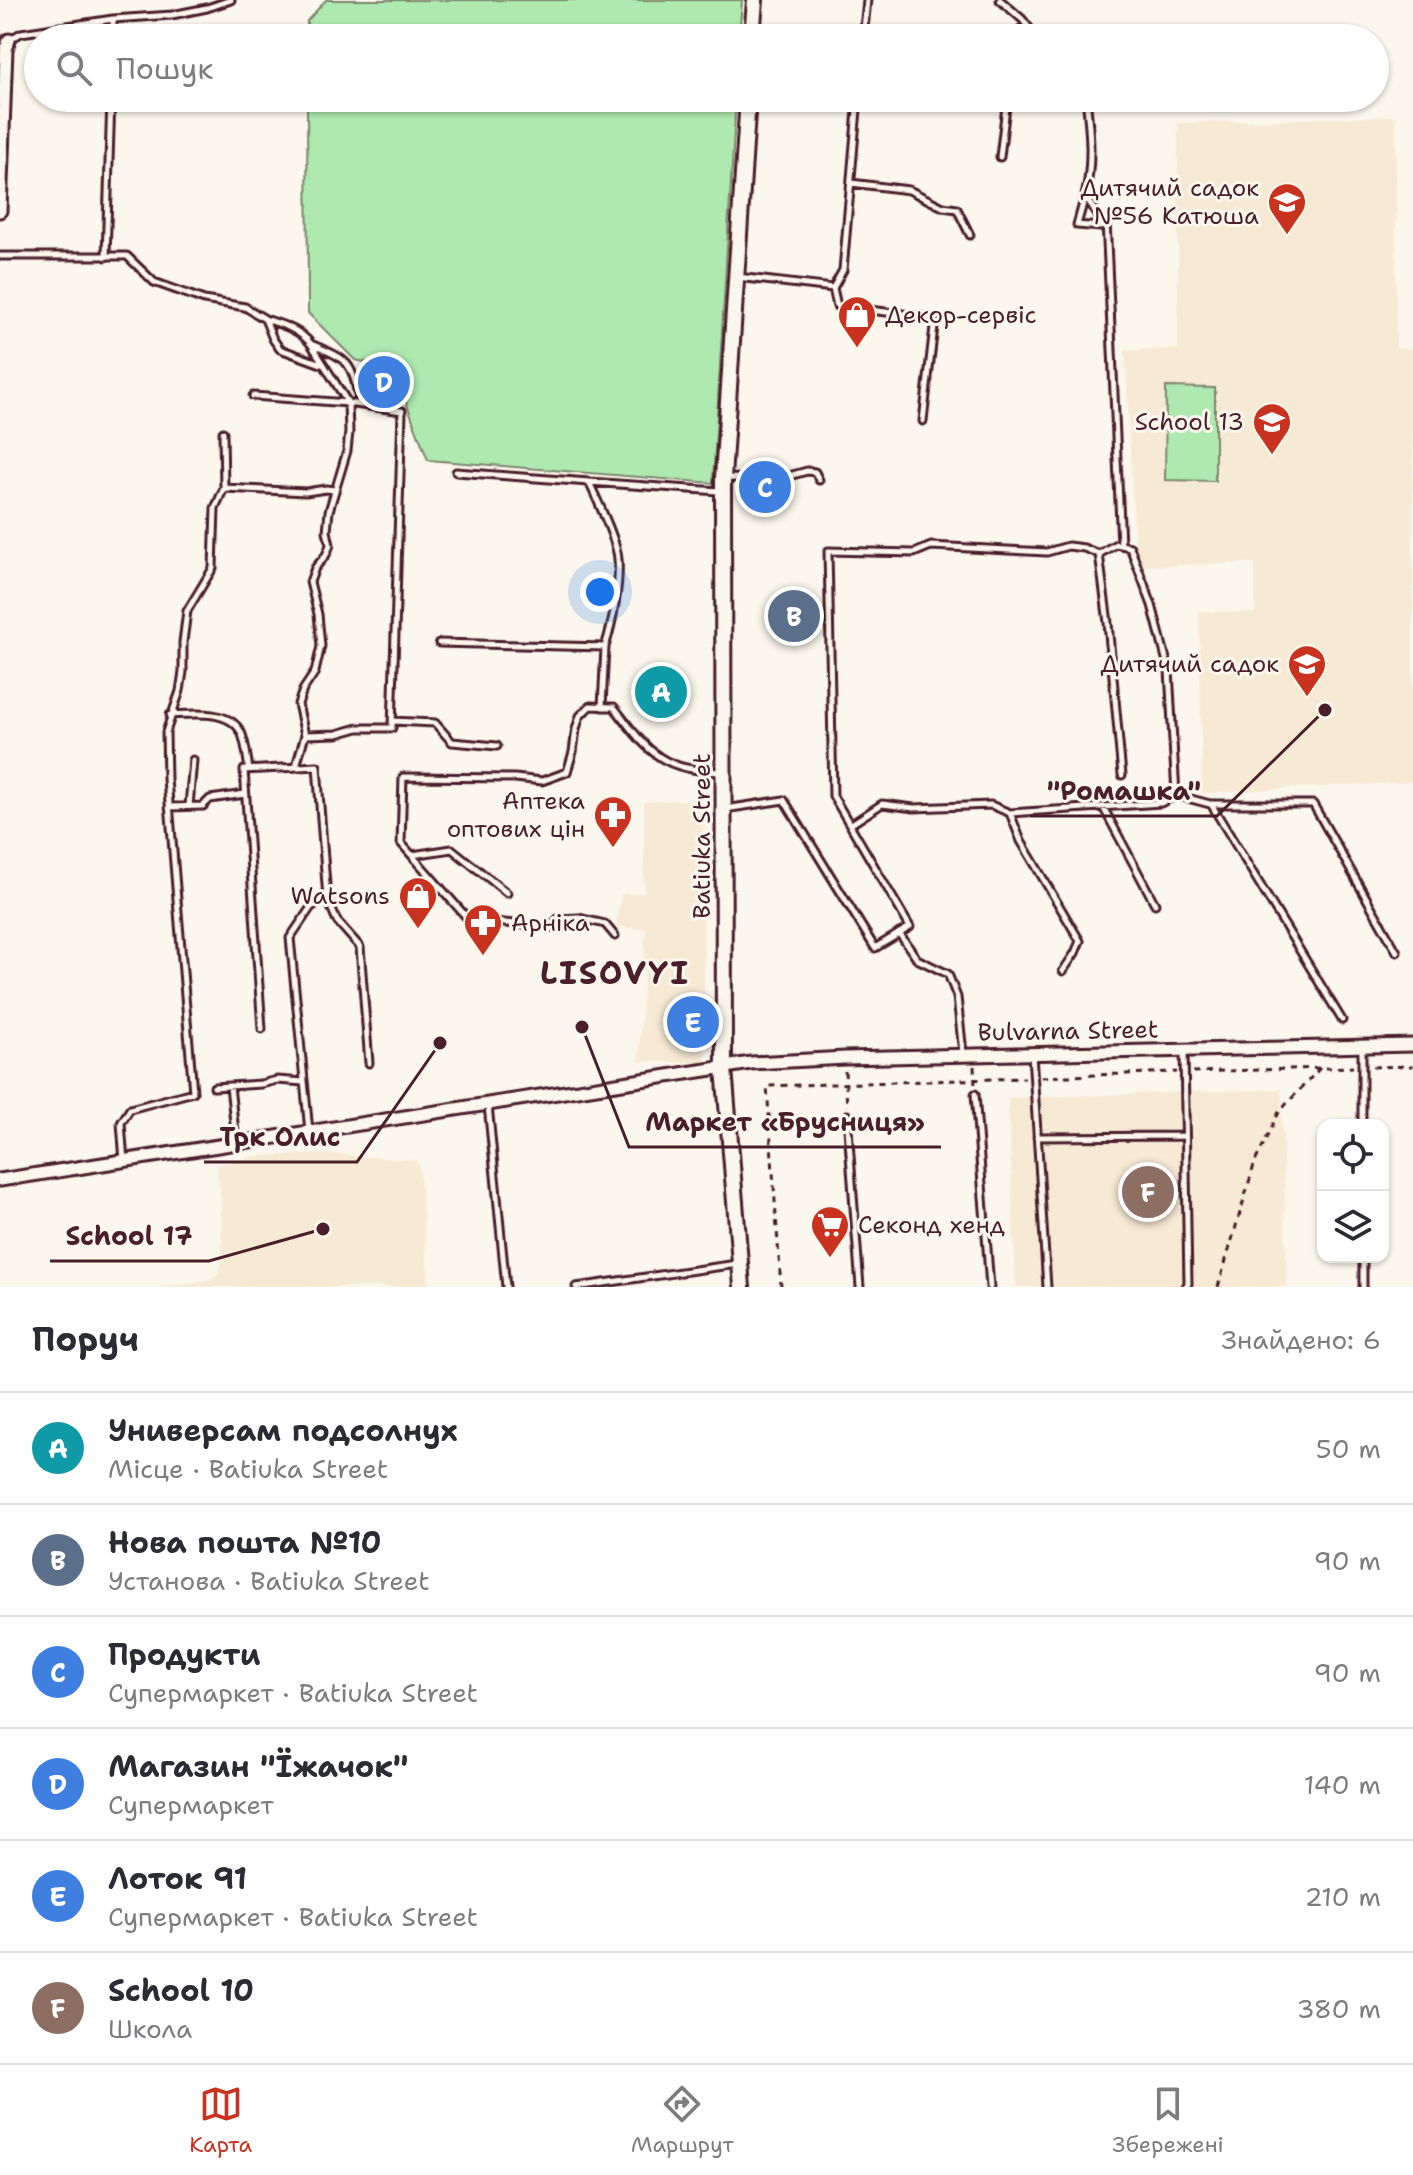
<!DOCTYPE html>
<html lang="uk">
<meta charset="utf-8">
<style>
body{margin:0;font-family:"Shantell Sans",sans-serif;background:#f2f2f3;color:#2b2b33}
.controls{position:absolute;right:24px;bottom:24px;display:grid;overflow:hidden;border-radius:16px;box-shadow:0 2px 6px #0004}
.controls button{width:72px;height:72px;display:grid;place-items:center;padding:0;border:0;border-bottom:2px solid #e1e1e2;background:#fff;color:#2b2b33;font:40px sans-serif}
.you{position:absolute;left:600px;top:592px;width:28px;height:28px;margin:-20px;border:6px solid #fff;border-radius:50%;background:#1a73e8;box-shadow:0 0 0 12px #1a73e833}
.badge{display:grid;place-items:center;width:52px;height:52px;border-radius:50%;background:#c8321e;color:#fff;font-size:26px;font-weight:700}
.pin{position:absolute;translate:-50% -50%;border:4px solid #fff;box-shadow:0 2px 8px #0006}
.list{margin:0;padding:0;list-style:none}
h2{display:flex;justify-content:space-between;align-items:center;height:104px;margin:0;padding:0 32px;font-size:34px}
h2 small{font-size:26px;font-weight:400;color:#7c7c81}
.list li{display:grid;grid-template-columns:52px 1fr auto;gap:24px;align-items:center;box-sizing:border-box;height:112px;padding:0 32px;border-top:2px solid #e1e1e2}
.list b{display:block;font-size:30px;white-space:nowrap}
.list p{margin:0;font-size:26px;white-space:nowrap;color:#7c7c81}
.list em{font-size:26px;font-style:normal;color:#7c7c81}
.icon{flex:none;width:44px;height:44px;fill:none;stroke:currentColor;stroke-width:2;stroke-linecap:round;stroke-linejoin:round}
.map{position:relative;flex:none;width:1413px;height:1287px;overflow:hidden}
.search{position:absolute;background:#fff;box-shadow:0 2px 6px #0004;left:24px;right:24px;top:24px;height:88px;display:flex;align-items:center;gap:20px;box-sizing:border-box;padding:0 28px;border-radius:44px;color:#7c7c81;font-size:30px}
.sheet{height:776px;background:#fff}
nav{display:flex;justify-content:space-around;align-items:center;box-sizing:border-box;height:112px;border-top:2px solid #e1e1e2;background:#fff;font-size:22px;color:#7c7c81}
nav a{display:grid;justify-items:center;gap:4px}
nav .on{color:#c8321e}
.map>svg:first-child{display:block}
.built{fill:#f7ead5}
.green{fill:#aeeaaf;stroke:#7c846d;stroke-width:2}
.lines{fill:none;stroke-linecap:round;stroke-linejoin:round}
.service-casing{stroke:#4a1f2b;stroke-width:11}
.minor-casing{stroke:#4a1f2b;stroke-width:17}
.tertiary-casing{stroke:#4a1f2b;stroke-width:20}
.path{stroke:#4a1f2b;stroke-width:3;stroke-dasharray:6 6;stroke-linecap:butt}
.service{stroke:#fbf7ec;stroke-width:5}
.minor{stroke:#fbf7ec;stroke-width:11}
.tertiary{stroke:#fbf7ec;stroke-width:14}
.labels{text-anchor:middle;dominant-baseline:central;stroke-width:6;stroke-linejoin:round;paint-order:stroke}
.poi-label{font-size:24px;fill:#4a1f2b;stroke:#fbf7ec;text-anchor:end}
.street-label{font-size:24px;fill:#4a1f2b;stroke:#fbf7ec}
.district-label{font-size:32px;font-weight:bold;letter-spacing:2px;fill:#4a1f2b;stroke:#fbf7ec}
.leader{fill:none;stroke:#4a1f2b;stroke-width:3}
.callout-dot{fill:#4a1f2b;stroke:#fbf7ec;stroke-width:3}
.callout-label{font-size:26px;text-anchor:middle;font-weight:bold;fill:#4a1f2b;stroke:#fbf7ec;stroke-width:6;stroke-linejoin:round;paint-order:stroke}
</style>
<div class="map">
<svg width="1413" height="1287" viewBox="0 0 1413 1287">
<rect width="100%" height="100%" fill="#fbf7ec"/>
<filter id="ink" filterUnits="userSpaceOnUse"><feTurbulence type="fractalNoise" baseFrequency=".0125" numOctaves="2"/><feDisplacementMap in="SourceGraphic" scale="16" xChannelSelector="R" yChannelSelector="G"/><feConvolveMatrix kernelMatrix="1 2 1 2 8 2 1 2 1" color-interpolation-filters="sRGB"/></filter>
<g filter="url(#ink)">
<path class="built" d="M1396,116v232l17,1v433l-211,11 -3,-182 56,2v-50l-119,3 -11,-216 53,-1v-226z
M702,799l3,264 -66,-2 7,-132 -30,-2 5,-33 23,-1v-91z
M1281,1089l6,198h-271l-8,-189z
M328,1154l86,6 5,5 10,122h-272l49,-6 12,-7 4,-13 -1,-63 -4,-33 37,-9z"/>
<path class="green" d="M326,0h416l-3,38h-432v-17z
M307,98h429l-23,385 -285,-23 -25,-66 2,-24 -50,-10 -47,-47z
M1166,387l49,1v93l-50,-1z"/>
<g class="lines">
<g class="service-casing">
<path id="service" d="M1000,0l22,19 8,10
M113,38v-19
M863,38l4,-38
M1014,38c2,-8 8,-12 16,-9l5,9
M9,40l12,-7 92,-14 59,-4 35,-7 24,-8
M1000,157l7,-59
M851,183l58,7 34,17 14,2 13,26
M1085,196c8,-33 5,-65 1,-98
M1085,196l14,22 7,2 -5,7 -24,-2z
M1106,220l15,325
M0,256h127l27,26 50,18 41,7 20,12
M106,257l5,-159
M737,277l96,11 4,18 98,12 -12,103
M833,288l10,-18 15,-172
M311,344c-12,-15 -28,-19 -46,-25l8,20 7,10 44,16
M253,396l95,7 54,8 -10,317h-34l-21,6 -32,1 -9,31
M456,472l133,10
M724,478l54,1 29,-8 8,1 4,8
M224,488l82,4 20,-3 8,1
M439,643l166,4 -3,60
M605,647c8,-25 15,-63 13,-88 -1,-19 -21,-59 -29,-77l130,9
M170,715c22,-1 59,-6 71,17 5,11 6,26 8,38
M392,721l43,2 17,19 45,4
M305,735l-7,-31 5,-14 12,-18 6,-26 -3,-32 -8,-32 5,-14 11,-13 4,-10 -3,-14 2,-20 18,-60 2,-19 -1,-29 -37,-59c40,17 40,17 49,60
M1122,775l-14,-152 -9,-69 17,-10 14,3 22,58 17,65 7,125 34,9h103l84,148
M1211,804l131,216
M189,806l4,-46
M169,807l34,-1 7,-7 35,-5
M1103,807l52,97
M725,809l59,-9 91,148 35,-21 -77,-131 -5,-245 86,2 17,-7 116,6 21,-6 16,2 15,6
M1010,813l11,28 59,100 -5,12 -12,18
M850,825l32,-21 32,4 77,-3 19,8 151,-10 15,-8
M412,855l40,-6 55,44
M551,926l7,-7 21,-1 26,6 10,12
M562,928l-93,-8 -68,-77 2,-66 112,1 27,3 25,-9 6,-20 3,-23 4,-13 10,-10 24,1c36,47 47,63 109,65
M899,933l18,26 31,15 9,23 6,56
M262,1029l-18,-259 73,-4 10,132
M1362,1046v79
M1184,1050l4,234 -3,3
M1032,1054l15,233
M230,1086l6,55
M214,1087l47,-3 16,-4 27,2
M975,1094l15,193
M488,1105l18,182
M847,1115l13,172
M309,1131l-19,-193 21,-31 16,-9 10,23 23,26 9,116
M1037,1137l148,-1
M124,1161l-3,-38 9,-14 63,-17 -26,-313 -1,-47 14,-41 3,-19v-30l4,-31 26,-43 2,-60 9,-20 -1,-56
M1363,1257v30
M576,1287l161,-23"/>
</g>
<g class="minor-casing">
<path id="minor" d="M0,211l6,-162 3,-9
M0,1180l751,-117 94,-5 568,-13"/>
</g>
<g class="tertiary-casing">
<path id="tertiary" d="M752,38l3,-38
M742,1287l-18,-219 -1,-590 25,-380"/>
</g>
<path class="path" d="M974,1066l1,20
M1373,1067l40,-1
M845,1071l2,36
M1193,1072l160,-5
M1041,1077l136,-5
M781,1287l-14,-201 258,-8
M1218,1287l37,-125 24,-50 41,-44"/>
<use href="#service" class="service"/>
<use href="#minor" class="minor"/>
<use href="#tertiary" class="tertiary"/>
</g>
</g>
<defs>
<g id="school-pin" transform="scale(2)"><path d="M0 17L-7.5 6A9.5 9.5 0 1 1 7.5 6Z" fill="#c8321e" stroke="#fbf7ec"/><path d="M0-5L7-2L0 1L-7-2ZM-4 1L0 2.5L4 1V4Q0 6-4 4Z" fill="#fff"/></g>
<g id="shop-pin" transform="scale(2)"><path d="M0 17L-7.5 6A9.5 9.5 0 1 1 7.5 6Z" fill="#c8321e" stroke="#fbf7ec"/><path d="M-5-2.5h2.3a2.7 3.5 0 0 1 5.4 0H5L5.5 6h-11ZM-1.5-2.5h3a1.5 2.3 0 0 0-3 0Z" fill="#fff"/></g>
<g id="pharmacy-pin" transform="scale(2)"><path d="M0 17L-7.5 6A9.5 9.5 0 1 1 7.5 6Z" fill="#c8321e" stroke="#fbf7ec"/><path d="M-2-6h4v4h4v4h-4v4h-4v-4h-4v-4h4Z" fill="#fff"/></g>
<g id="supermarket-pin" transform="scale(2)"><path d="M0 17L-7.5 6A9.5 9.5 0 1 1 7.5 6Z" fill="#c8321e" stroke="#fbf7ec"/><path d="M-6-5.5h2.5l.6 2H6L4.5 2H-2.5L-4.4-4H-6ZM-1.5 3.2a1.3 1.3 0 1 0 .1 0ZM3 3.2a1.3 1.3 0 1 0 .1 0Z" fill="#fff"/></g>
</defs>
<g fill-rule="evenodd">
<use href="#school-pin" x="1287" y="202"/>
<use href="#shop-pin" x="857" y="315"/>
<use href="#school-pin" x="1272" y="422"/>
<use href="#school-pin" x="1307" y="664"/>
<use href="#pharmacy-pin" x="613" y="815"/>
<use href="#shop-pin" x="418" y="896"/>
<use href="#pharmacy-pin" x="483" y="923"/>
<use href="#supermarket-pin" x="830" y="1225"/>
</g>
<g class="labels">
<g class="poi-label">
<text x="1259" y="188">Дитячий садок<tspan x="1259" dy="28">№56 Катюша</tspan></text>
<text x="885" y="315" text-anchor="start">Декор-сервіс</text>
<text x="1244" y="422">School 13</text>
<text x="1279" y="664">Дитячий садок</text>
<text x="585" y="801">Аптека<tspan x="585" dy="28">оптових цін</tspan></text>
<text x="390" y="896">Watsons</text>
<text x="511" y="923" text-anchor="start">Арніка</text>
<text x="858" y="1225" text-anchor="start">Секонд хенд</text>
</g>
<g class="street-label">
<text transform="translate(702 836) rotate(-90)">Batiuka Street</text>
<text transform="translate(1068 1031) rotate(-1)">Bulvarna Street</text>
</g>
<g class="district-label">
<text x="615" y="972">LISOVYI</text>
</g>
</g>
<path class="leader" d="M1325 710L1217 816H1030M582 1027L629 1147H941M440 1043L357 1162H204M323 1229L209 1261H50"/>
<g class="callout-dot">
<circle cx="1325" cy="710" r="8"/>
<circle cx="582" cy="1027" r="8"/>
<circle cx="440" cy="1043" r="8"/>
<circle cx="323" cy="1229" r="8"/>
</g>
<g class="callout-label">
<text x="1124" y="800">"Ромашка"</text>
<text x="785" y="1131">Маркет «Брусниця»</text>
<text x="280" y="1146">Трк Олис</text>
<text x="129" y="1245">School 17</text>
</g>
</svg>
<div class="controls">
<button><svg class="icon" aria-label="locate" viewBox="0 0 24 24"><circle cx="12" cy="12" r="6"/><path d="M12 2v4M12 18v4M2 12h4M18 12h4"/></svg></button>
<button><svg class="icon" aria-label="layers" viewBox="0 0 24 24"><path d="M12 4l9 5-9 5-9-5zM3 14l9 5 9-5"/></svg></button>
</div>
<div class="you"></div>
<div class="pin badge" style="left:661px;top:692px;background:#0f9aa8">A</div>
<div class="pin badge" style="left:794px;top:616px;background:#5c6f8a">B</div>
<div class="pin badge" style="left:765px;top:487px;background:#3f7fe0">C</div>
<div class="pin badge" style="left:384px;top:382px;background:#3f7fe0">D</div>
<div class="pin badge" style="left:693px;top:1022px;background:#3f7fe0">E</div>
<div class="pin badge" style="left:1148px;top:1192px;background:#8d6e63">F</div>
<div class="search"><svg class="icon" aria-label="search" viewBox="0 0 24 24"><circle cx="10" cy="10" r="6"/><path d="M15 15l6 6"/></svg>Пошук</div>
</div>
<section class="sheet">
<h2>Поруч<small>Знайдено: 6</small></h2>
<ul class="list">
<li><span class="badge" style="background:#0f9aa8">A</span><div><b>Универсам подсолнух</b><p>Місце · Batiuka Street</p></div><em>50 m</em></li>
<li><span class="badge" style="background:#5c6f8a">B</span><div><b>Нова пошта №10</b><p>Установа · Batiuka Street</p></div><em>90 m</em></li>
<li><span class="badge" style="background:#3f7fe0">C</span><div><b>Продукти</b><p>Супермаркет · Batiuka Street</p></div><em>90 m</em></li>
<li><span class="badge" style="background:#3f7fe0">D</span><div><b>Магазин &quot;Їжачок&quot;</b><p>Супермаркет</p></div><em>140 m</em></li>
<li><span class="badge" style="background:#3f7fe0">E</span><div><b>Лоток 91</b><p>Супермаркет · Batiuka Street</p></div><em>210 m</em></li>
<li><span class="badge" style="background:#8d6e63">F</span><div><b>School 10</b><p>Школа</p></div><em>380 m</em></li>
</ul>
</section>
<nav>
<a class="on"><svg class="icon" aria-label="map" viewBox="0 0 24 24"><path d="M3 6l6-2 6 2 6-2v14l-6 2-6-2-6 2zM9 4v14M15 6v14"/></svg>Карта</a>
<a><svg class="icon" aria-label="directions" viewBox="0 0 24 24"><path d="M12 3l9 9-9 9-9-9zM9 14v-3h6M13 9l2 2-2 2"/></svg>Маршрут</a>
<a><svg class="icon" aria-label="saved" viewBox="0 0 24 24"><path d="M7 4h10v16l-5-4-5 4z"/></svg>Збережені</a>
</nav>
